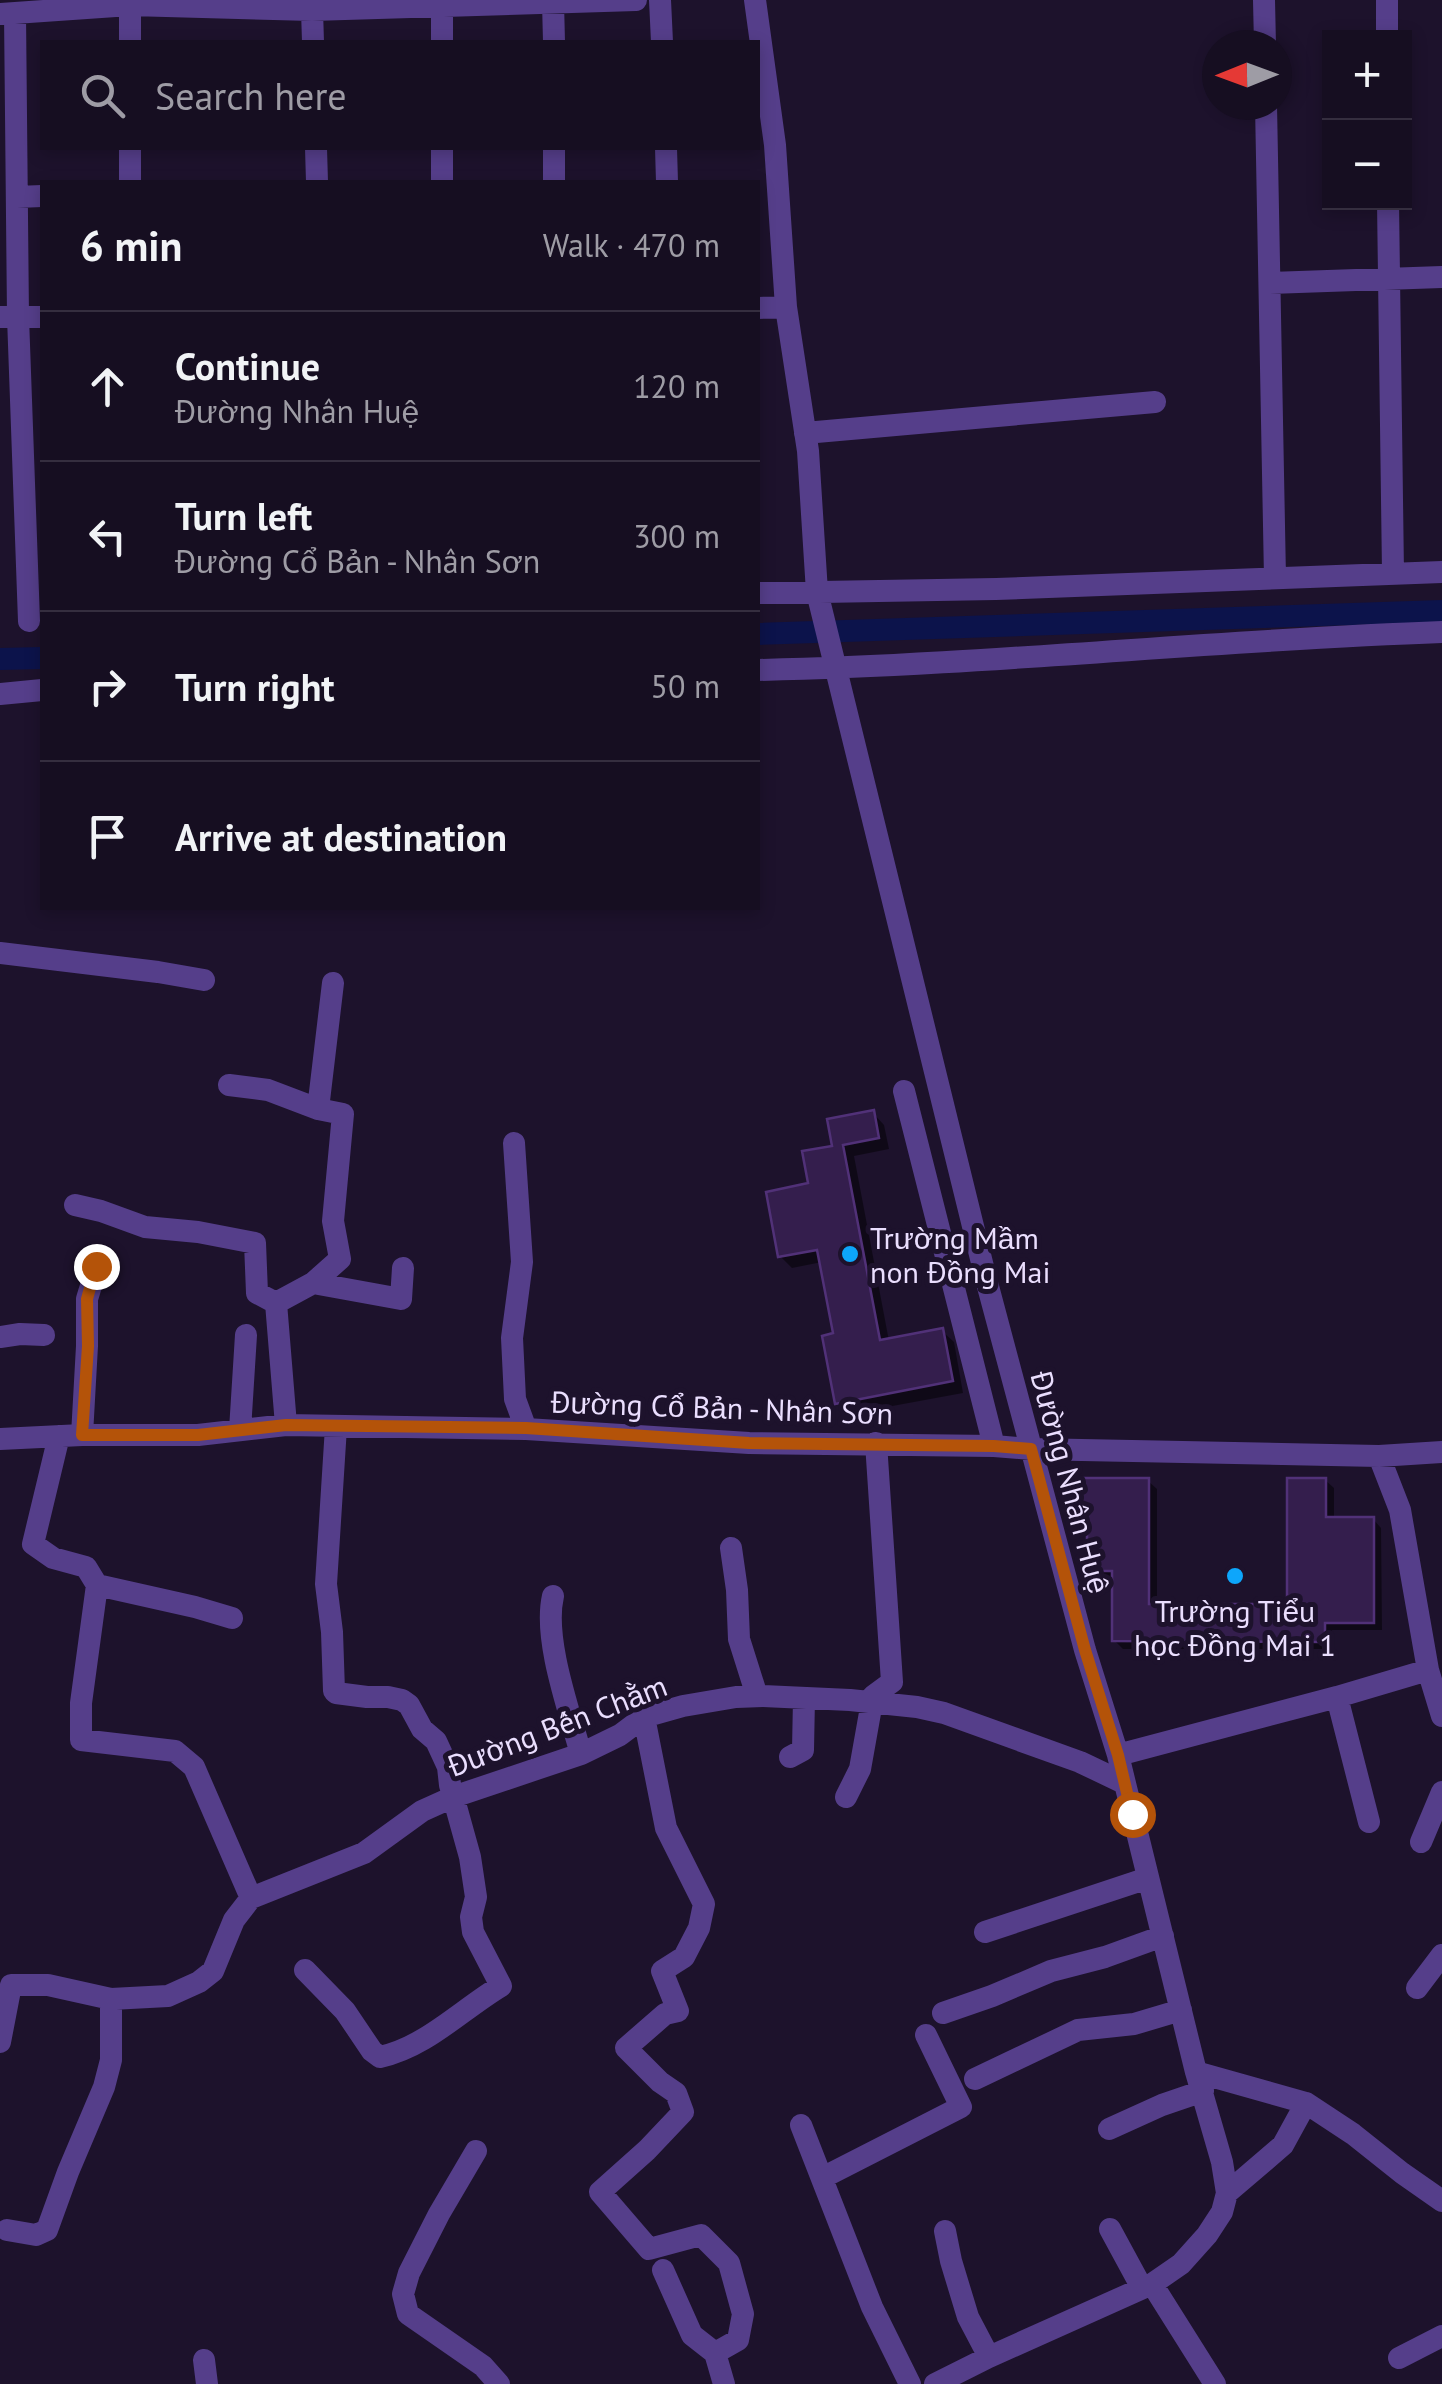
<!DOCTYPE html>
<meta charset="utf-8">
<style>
body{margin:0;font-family:"PT Sans",sans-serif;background:#231c2e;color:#f1f3f6}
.controls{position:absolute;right:30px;top:30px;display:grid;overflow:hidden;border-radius:0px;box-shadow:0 5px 15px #0003}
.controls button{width:90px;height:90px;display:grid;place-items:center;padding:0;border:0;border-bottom:2px solid #352e3f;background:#160e21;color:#f1f3f6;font:50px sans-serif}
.compass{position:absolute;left:1202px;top:30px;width:90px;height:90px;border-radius:50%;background:#160e21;box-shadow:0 5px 15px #0003;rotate:269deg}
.stop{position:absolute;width:30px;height:30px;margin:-22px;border:8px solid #b45309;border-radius:50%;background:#fff}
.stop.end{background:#b45309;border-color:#fff;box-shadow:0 2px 10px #0008}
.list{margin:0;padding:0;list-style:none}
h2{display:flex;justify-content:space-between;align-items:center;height:130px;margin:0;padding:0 40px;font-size:42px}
h2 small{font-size:32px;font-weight:400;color:#9e9ca5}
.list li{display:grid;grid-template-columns:65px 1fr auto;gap:30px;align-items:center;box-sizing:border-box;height:150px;padding:0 40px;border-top:2px solid #352e3f}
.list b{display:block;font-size:38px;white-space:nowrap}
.list p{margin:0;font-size:32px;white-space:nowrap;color:#9e9ca5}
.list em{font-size:32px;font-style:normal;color:#9e9ca5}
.icon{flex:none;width:55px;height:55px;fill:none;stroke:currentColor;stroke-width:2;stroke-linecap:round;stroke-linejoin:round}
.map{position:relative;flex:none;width:1442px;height:2384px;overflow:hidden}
.search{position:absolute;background:#160e21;box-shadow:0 5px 15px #0003;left:40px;top:40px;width:720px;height:110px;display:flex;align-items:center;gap:25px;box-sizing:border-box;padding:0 35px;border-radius:0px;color:#9e9ca5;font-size:38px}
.panel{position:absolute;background:#160e21;box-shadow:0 5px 15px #0003;left:40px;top:180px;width:720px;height:730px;border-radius:0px}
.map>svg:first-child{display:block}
.shadow{fill:#0007}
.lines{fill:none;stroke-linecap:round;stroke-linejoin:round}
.canal{stroke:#0c134b;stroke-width:22}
.building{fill:#341e4d;stroke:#513178;stroke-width:2.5}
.minor{stroke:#553e8a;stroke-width:22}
.route{stroke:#b45309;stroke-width:12}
.poi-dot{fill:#0da6fb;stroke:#1d122c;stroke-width:4}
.labels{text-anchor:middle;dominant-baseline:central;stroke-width:10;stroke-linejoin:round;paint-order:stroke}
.poi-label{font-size:30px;fill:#eadefe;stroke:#1d122c;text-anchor:start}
.street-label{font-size:30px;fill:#eadefe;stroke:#1d122c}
</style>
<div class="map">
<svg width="1442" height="2384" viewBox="0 0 1442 2384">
<rect width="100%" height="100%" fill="#1d122c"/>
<path class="shadow" d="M873,1113l11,12 5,24 -35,7 35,185 53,-10 12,11 9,51 -114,21 -12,-11 -1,-68 -14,-73 -30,6 -12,-12 31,-71 24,-37z
M1325,1480l9,8v31h39l8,9 1,102h-50v19h-209l-9,-9v-62h-16l-9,-8 -2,-35 -8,-9 69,-45 9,8v118h133z"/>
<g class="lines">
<path class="canal" d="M758,634l684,-23
M0,659l42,-1"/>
</g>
<path class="building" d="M874,1110l5,28 -36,7 37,195 63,-12 10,53 -118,23 -13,-68 11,-3 -16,-83 -39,7 -12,-65 42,-9 -6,-32 30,-5 -5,-27z
M1077,1478h72v126h138v-126h39v39h48v106h-49v19l-213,-1v-70h-25v-44h-10z"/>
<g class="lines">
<path class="minor" d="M660,0l2,42
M755,0l20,145 11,162 22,144 9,141 169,687 99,371 33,105 78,317 26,90 5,31 -5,19 -15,23 -26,29 -29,20 -163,73 -54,27
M1264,0l1,45
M1387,0v38
M553,2l1,40
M130,5v37
M442,6v36
M312,10l1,32
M15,13l3,304 11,304
M0,14l130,-9 182,5 324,-10
M1266,105l9,473
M130,148v34
M316,148l1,34
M442,148v34
M554,148v34
M666,148l1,34
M17,197l25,-1
M1388,202l5,371
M1270,283l172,-6
M758,308l28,-1
M0,317h42
M805,433l350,-31
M758,593l238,-4 446,-17
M758,670c228,-5 456,-30 684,-38
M0,694l42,-4
M0,953l158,19 46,8
M229,1085l39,5 50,19 25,5 -10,107 7,38 -27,24 -37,20
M904,1091l90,355
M318,1109l15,-126
M514,1143l8,119 -10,76 3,61 11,30
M75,1205l26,6 44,16 53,5 57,11 2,50 19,10
M313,1283l88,16 2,-31
M276,1303l10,122
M0,1337l20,-3 24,1
M240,1430l6,-95
M82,1435l5,-89v-47l10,-33
M59,1436l-26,108 20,14 33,9 11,18 98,22 37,11
M0,1439l82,-4h116l88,-10 240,4 223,14 245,3 37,3 348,7 63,-4
M1379,1456l21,54 28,160 14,46
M731,1548l6,42 2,49 18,57
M97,1585l-16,118v37l94,11 19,16 57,131
M553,1596c-10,43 16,114 28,158
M1337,1697l32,125
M644,1717l22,111 38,76 -5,24 -15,29 -22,14 16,40 -13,3 -39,34 34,34 16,11 7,19 -36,38 -47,42 49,57 52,-14 28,28 14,51 -5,26 -23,13
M1118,1755l219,-58 91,-27
M790,1757l13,-7 1,-52
M846,1797l14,-28 13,-73 19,-14 -16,-239
M1421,1842l21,-50
M985,1932l163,-54
M305,1970l40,41 27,40 8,6c46,-10 81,-47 121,-71l-28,-54 -2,-15 5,-20 -6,-40 -20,-72 -2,-18 -12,-26 -14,-12 -13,-24 -7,-5 -14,-3h-21l-31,-4 -2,-2 -2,-59 -6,-48 10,-157
M1417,1988l25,-33
M943,2013l49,-17 59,-25 54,-14 58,-21
M0,2042l11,-57h37l63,14 57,-3 31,-14 14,-11 21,-51 17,-22 113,-45 58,-42 31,-14 128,-43 39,-19 24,-18 39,-11 53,-9 27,-1 87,4 67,7 27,6 136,49 44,21
M1196,2072l110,31 47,31 49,39 40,28
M975,2079l103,-49 56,-6 47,-14
M801,2125l71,182 38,77
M1109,2129l53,-24 41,-14
M476,2151l-37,63 -30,59 -6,21 5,20 75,52 16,18
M822,2178l139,-71 -35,-72
M1227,2193l56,-48 23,-42
M1110,2229l32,59
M7,2230l29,5 11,-5 21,-58 36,-85 7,-27v-61
M945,2231l6,30 17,56 21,40
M663,2270l29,65 23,18
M1152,2284l63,100
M715,2353l9,31
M1399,2358l43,-22
M204,2360l3,24"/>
</g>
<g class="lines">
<path class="route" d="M96,1266l-9,33 1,47 -6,89h116l88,-10 240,3 223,15 245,3 37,3 54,201 33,105 14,59"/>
</g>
<g class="poi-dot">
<circle cx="850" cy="1254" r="10"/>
<circle cx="1235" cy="1576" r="10"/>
</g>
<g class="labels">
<g class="poi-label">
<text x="870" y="1237">Trường Mầm<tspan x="870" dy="34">non Đồng Mai</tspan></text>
<text x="1235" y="1610" text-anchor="middle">Trường Tiểu<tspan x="1235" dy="34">học Đồng Mai 1</tspan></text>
</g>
<g class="street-label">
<text transform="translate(722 1407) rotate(2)">Đường Cổ Bản - Nhân Sơn</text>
<text transform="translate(1071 1482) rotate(75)">Đường Nhân Huệ</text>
<text transform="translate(557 1725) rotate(-21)">Đường Bến Chằm</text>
</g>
</g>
</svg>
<div class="controls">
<button>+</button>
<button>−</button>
</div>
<svg class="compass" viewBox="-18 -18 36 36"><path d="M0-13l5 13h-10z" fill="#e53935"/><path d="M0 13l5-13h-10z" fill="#9e9ca5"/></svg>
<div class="stop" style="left:1132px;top:1814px"></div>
<div class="stop end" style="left:96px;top:1266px"></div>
<div class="search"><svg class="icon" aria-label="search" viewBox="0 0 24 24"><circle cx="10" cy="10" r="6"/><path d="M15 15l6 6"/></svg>Search here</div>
<section class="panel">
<h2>6 min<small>Walk · 470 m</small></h2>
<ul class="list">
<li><svg class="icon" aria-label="ahead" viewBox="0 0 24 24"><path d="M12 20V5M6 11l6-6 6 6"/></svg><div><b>Continue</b><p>Đường Nhân Huệ</p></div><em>120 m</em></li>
<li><svg class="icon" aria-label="left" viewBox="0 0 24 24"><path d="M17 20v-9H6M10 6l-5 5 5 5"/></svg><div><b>Turn left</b><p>Đường Cổ Bản - Nhân Sơn</p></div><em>300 m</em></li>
<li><svg class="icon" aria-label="right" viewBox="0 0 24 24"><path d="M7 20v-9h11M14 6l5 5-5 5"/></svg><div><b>Turn right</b></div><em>50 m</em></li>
<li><svg class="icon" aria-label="arrive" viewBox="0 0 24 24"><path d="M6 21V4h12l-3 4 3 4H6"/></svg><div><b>Arrive at destination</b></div></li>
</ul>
</section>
</div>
